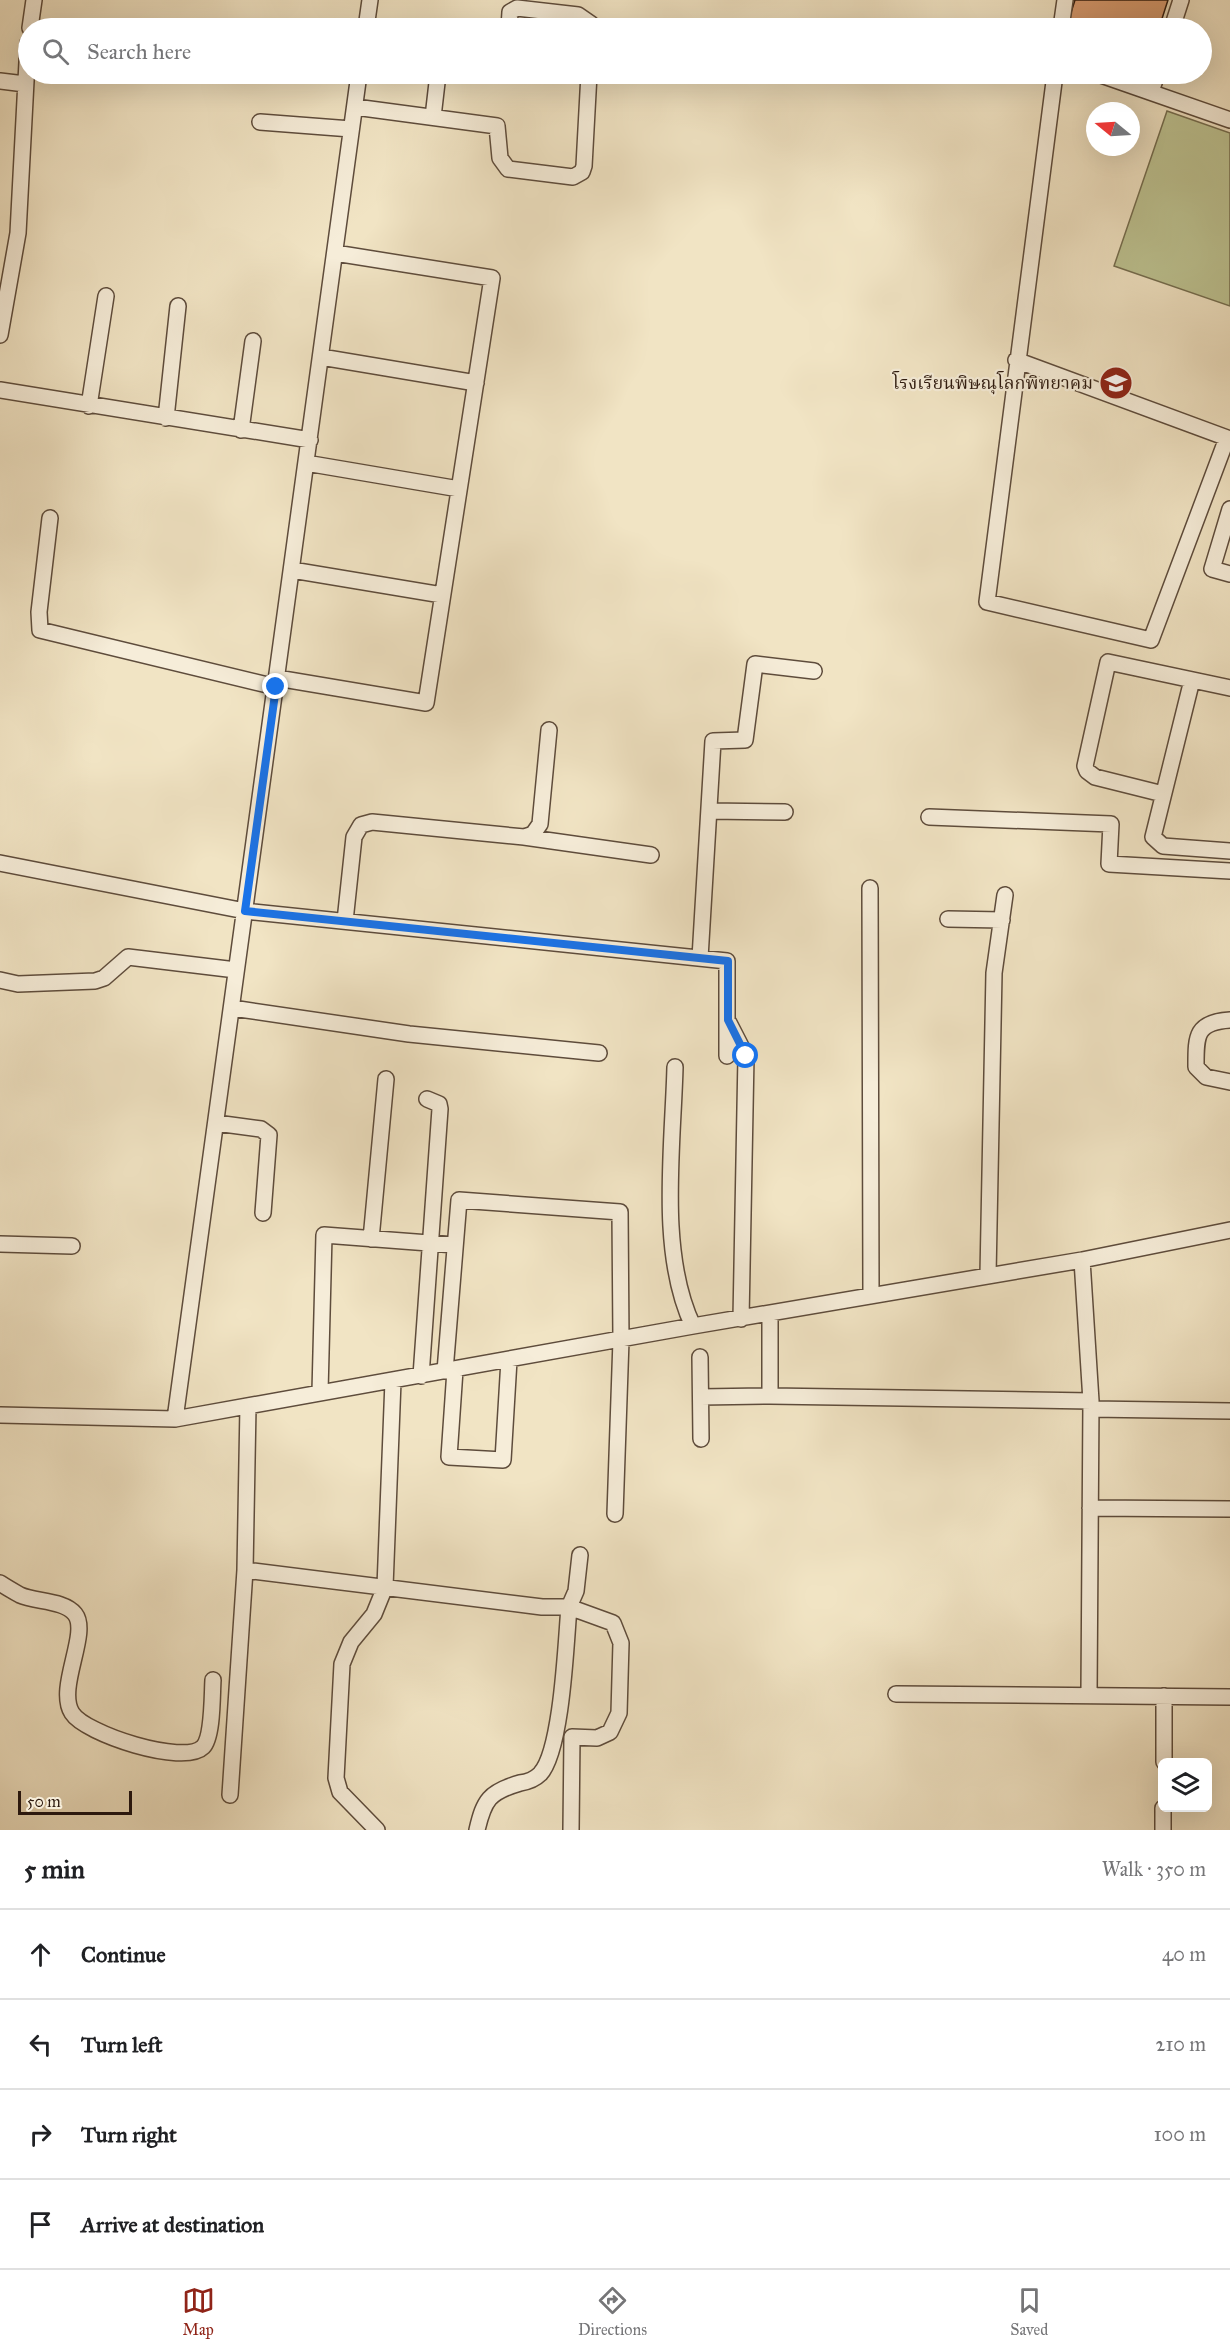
<!DOCTYPE html>
<meta charset="utf-8">
<style>
body{margin:0;font-family:"IM FELL Great Primer","Noto Serif Thai",serif;background:#f6f6f6;color:#202124}
.controls{position:absolute;right:18px;bottom:18px;display:grid;overflow:hidden;border-radius:9px;box-shadow:0 6px 24px #0002}
.controls button{width:54px;height:54px;display:grid;place-items:center;padding:0;border:0;border-bottom:2px solid #e0e0e0;background:#fff;color:#202124;font:30px sans-serif}
.compass{position:absolute;left:1086px;top:102px;width:54px;height:54px;border-radius:50%;background:#fff;box-shadow:0 6px 24px #0002;rotate:288deg}
.scale{position:absolute;left:18px;bottom:15px;width:114px;box-sizing:border-box;padding-left:6px;border:3px solid #2d190e;border-top:0;font-size:16px;line-height:21px;white-space:nowrap;color:#2d190e;-webkit-text-stroke:4px #f6edd9;paint-order:stroke}
.stop{position:absolute;width:18px;height:18px;margin:-14px;border:4px solid #1a73e8;border-radius:50%;background:#fff}
.stop.end{background:#1a73e8;border-color:#fff;box-shadow:0 2px 6px #0008}
.list{margin:0;padding:0;list-style:none}
h2{display:flex;justify-content:space-between;align-items:center;height:78px;margin:0;padding:0 24px;font-size:26px}
h2 small{font-size:20px;font-weight:400;color:#757577}
.list li{display:grid;grid-template-columns:39px 1fr auto;gap:18px;align-items:center;box-sizing:border-box;height:90px;padding:0 24px;border-top:2px solid #e0e0e0}
.list b{display:block;font-size:22px;white-space:nowrap}
.list em{font-size:20px;font-style:normal;color:#757577}
.icon{flex:none;width:33px;height:33px;fill:none;stroke:currentColor;stroke-width:2;stroke-linecap:round;stroke-linejoin:round}
.map{position:relative;flex:none;width:1230px;height:1830px;overflow:hidden}
.search{position:absolute;background:#fff;box-shadow:0 6px 24px #0002;left:18px;right:18px;top:18px;height:66px;display:flex;align-items:center;gap:15px;box-sizing:border-box;padding:0 21px;border-radius:33px;color:#757577;font-size:22px}
.sheet{height:438px;background:#fff}
nav{display:flex;justify-content:space-around;align-items:center;box-sizing:border-box;height:84px;border-top:2px solid #e0e0e0;background:#fff;font-size:16px;color:#757577}
nav a{display:grid;justify-items:center;gap:3px}
nav .on{color:#8f2418}
.map>svg:first-child{display:block}
.green{fill:#bdc392;stroke:#756e50;stroke-width:1.5}
.building{fill:#db9e73;stroke:#2d190e;stroke-width:1.5}
.lines{fill:none;stroke-linecap:round;stroke-linejoin:round}
.minor-casing{stroke:#5e4c3c;stroke-width:18}
.minor{stroke:#f6edd9;stroke-width:15}
.route{stroke:#1a73e8;stroke-width:8}
.labels{text-anchor:middle;dominant-baseline:central;stroke-width:4.5;stroke-linejoin:round;paint-order:stroke}
.poi-label{font-size:18px;fill:#2d190e;stroke:#f6edd9;text-anchor:end}
</style>
<div class="map">
<svg width="1230" height="1830" viewBox="0 0 1230 1830">
<rect width="100%" height="100%" fill="#f1e4c4"/>
<filter id="stains"><feTurbulence type="fractalNoise" baseFrequency=".00333" numOctaves="4"/><feColorMatrix values="0 0 0 0 .2 0 0 0 0 .09 0 0 0 0 .02 0 0 0 .5 -.17"/></filter>
<radialGradient id="worn" r=".72"><stop offset=".6" stop-color="#630" stop-opacity="0"/><stop offset="1" stop-color="#630" stop-opacity=".3"/></radialGradient>
<path class="green" d="M1167,111l63,22v173l-116,-40z"/>
<path class="building" d="M1075,0h93l-9,28h-93z"/>
<g class="lines">
<g class="minor-casing">
<path id="minor" d="M30,28l4,-28
M366,28l4,-28
M509,28l1,-16 7,-4 61,7 13,9v4
M1061,28l4,-28
M1172,28l9,-28
M1055,74l-68,528 164,38 76,-202
M1098,74l132,46
M0,81l25,3
M1151,92l6,-18
M355,107l142,19 3,32 8,11 65,8 9,-5 2,-6 5,-92
M433,117l5,-43
M260,122l91,7
M0,335l18,-102 10,-190
M321,357l155,26
M1016,360l214,79
M0,390l310,50
M89,406l17,-110
M166,418l12,-112
M241,430l12,-89
M306,463l153,26
M1230,509l-18,60 18,5
M50,518l-11,94 1,18 236,57
M292,570l150,25
M277,678l149,25 66,-425 -157,-25
M1192,680l-39,157 10,9 67,5
M1163,794l-68,-17 -8,-6 -2,-5 23,-104 122,26
M709,811l76,1
M929,817l182,7 -2,40 121,7
M524,837l127,18
M0,863l245,48 482,50v95
M870,888l1,408
M948,919l54,1
M345,921l9,-84 7,-12 11,-3 152,15 9,-3 7,-10 9,-94
M700,958l13,-217 32,-1 10,-76 59,7
M0,980l18,4 77,-3 9,-3 24,-21 108,13
M232,1008l177,26 190,19
M1230,1020c-35,2 -34,17 -34,47l10,10 24,5
M729,1023l17,33 -5,263
M675,1067c-2,80 -17,186 18,259
M216,1123l45,6 8,6 -6,78
M371,1239l15,-160
M0,1244l72,2
M988,1275l6,-302 11,-78
M770,1314v82l321,5 -9,-141
M700,1357l1,82
M455,1370l-6,87 54,3 6,-100
M445,1371l14,-171 161,12 1,128 -6,174
M421,1376l19,-267 -1,-5 -12,-5
M320,1392l4,-157 131,10
M701,1397l69,-1
M1091,1409l139,2
M0,1415l175,4 518,-93 389,-66 148,-30
M175,1419l184,-1345
M1090,1508l140,1
M245,1570l297,37h27l7,-16 4,-36
M0,1583c6,4 13,8 20,12 15,7 44,5 55,19 15,19 -19,74 -3,99 13,21 112,53 131,34 10,-10 9,-53 10,-67
M896,1694l334,3
M1089,1694l2,-293
M1164,1762v-66
M230,1795l15,-225 3,-164
M377,1830l-37,-38 -4,-14 6,-114 9,-22 23,-28 11,-27 8,-206
M477,1830c7,-30 12,-38 43,-47 7,-1 15,-4 20,-9 22,-23 26,-133 29,-167l44,16 8,20 -2,70 -9,19 -13,6 -25,-1 -1,93
M1163,1830v-22"/>
</g>
<use href="#minor" class="minor"/>
</g>
<g class="lines">
<path class="route" d="M276,687l-31,224 483,50v59l18,36"/>
</g>
<defs>
<g id="school-disc" transform="scale(1.725)"><circle r="9.5" fill="#8f2418" stroke="#f6edd9"/><path d="M0-5L7-2L0 1L-7-2ZM-4 1L0 2.5L4 1V4Q0 6-4 4Z" fill="#fff"/></g>
</defs>
<g fill-rule="evenodd">
<use href="#school-disc" x="1116" y="383"/>
</g>
<g class="labels">
<g class="poi-label">
<text x="1093" y="383">โรงเรียนพิษณุโลกพิทยาคม</text>
</g>
</g>
<rect width="100%" height="100%" filter="url(#stains)"/>
<rect width="100%" height="100%" fill="url(#worn)"/>
</svg>
<div class="controls">
<button><svg class="icon" aria-label="layers" viewBox="0 0 24 24"><path d="M12 4l9 5-9 5-9-5zM3 14l9 5 9-5"/></svg></button>
</div>
<svg class="compass" viewBox="-18 -18 36 36"><path d="M0-13l5 13h-10z" fill="#e53935"/><path d="M0 13l5-13h-10z" fill="#757577"/></svg>
<div class="scale">50 m</div>
<div class="stop" style="left:746px;top:1056px"></div>
<div class="stop end" style="left:276px;top:687px"></div>
<div class="search"><svg class="icon" aria-label="search" viewBox="0 0 24 24"><circle cx="10" cy="10" r="6"/><path d="M15 15l6 6"/></svg>Search here</div>
</div>
<section class="sheet">
<h2>5 min<small>Walk · 350 m</small></h2>
<ul class="list">
<li><svg class="icon" aria-label="ahead" viewBox="0 0 24 24"><path d="M12 20V5M6 11l6-6 6 6"/></svg><div><b>Continue</b></div><em>40 m</em></li>
<li><svg class="icon" aria-label="left" viewBox="0 0 24 24"><path d="M17 20v-9H6M10 6l-5 5 5 5"/></svg><div><b>Turn left</b></div><em>210 m</em></li>
<li><svg class="icon" aria-label="right" viewBox="0 0 24 24"><path d="M7 20v-9h11M14 6l5 5-5 5"/></svg><div><b>Turn right</b></div><em>100 m</em></li>
<li><svg class="icon" aria-label="arrive" viewBox="0 0 24 24"><path d="M6 21V4h12l-3 4 3 4H6"/></svg><div><b>Arrive at destination</b></div></li>
</ul>
</section>
<nav>
<a class="on"><svg class="icon" aria-label="map" viewBox="0 0 24 24"><path d="M3 6l6-2 6 2 6-2v14l-6 2-6-2-6 2zM9 4v14M15 6v14"/></svg>Map</a>
<a><svg class="icon" aria-label="directions" viewBox="0 0 24 24"><path d="M12 3l9 9-9 9-9-9zM9 14v-3h6M13 9l2 2-2 2"/></svg>Directions</a>
<a><svg class="icon" aria-label="saved" viewBox="0 0 24 24"><path d="M7 4h10v16l-5-4-5 4z"/></svg>Saved</a>
</nav>
